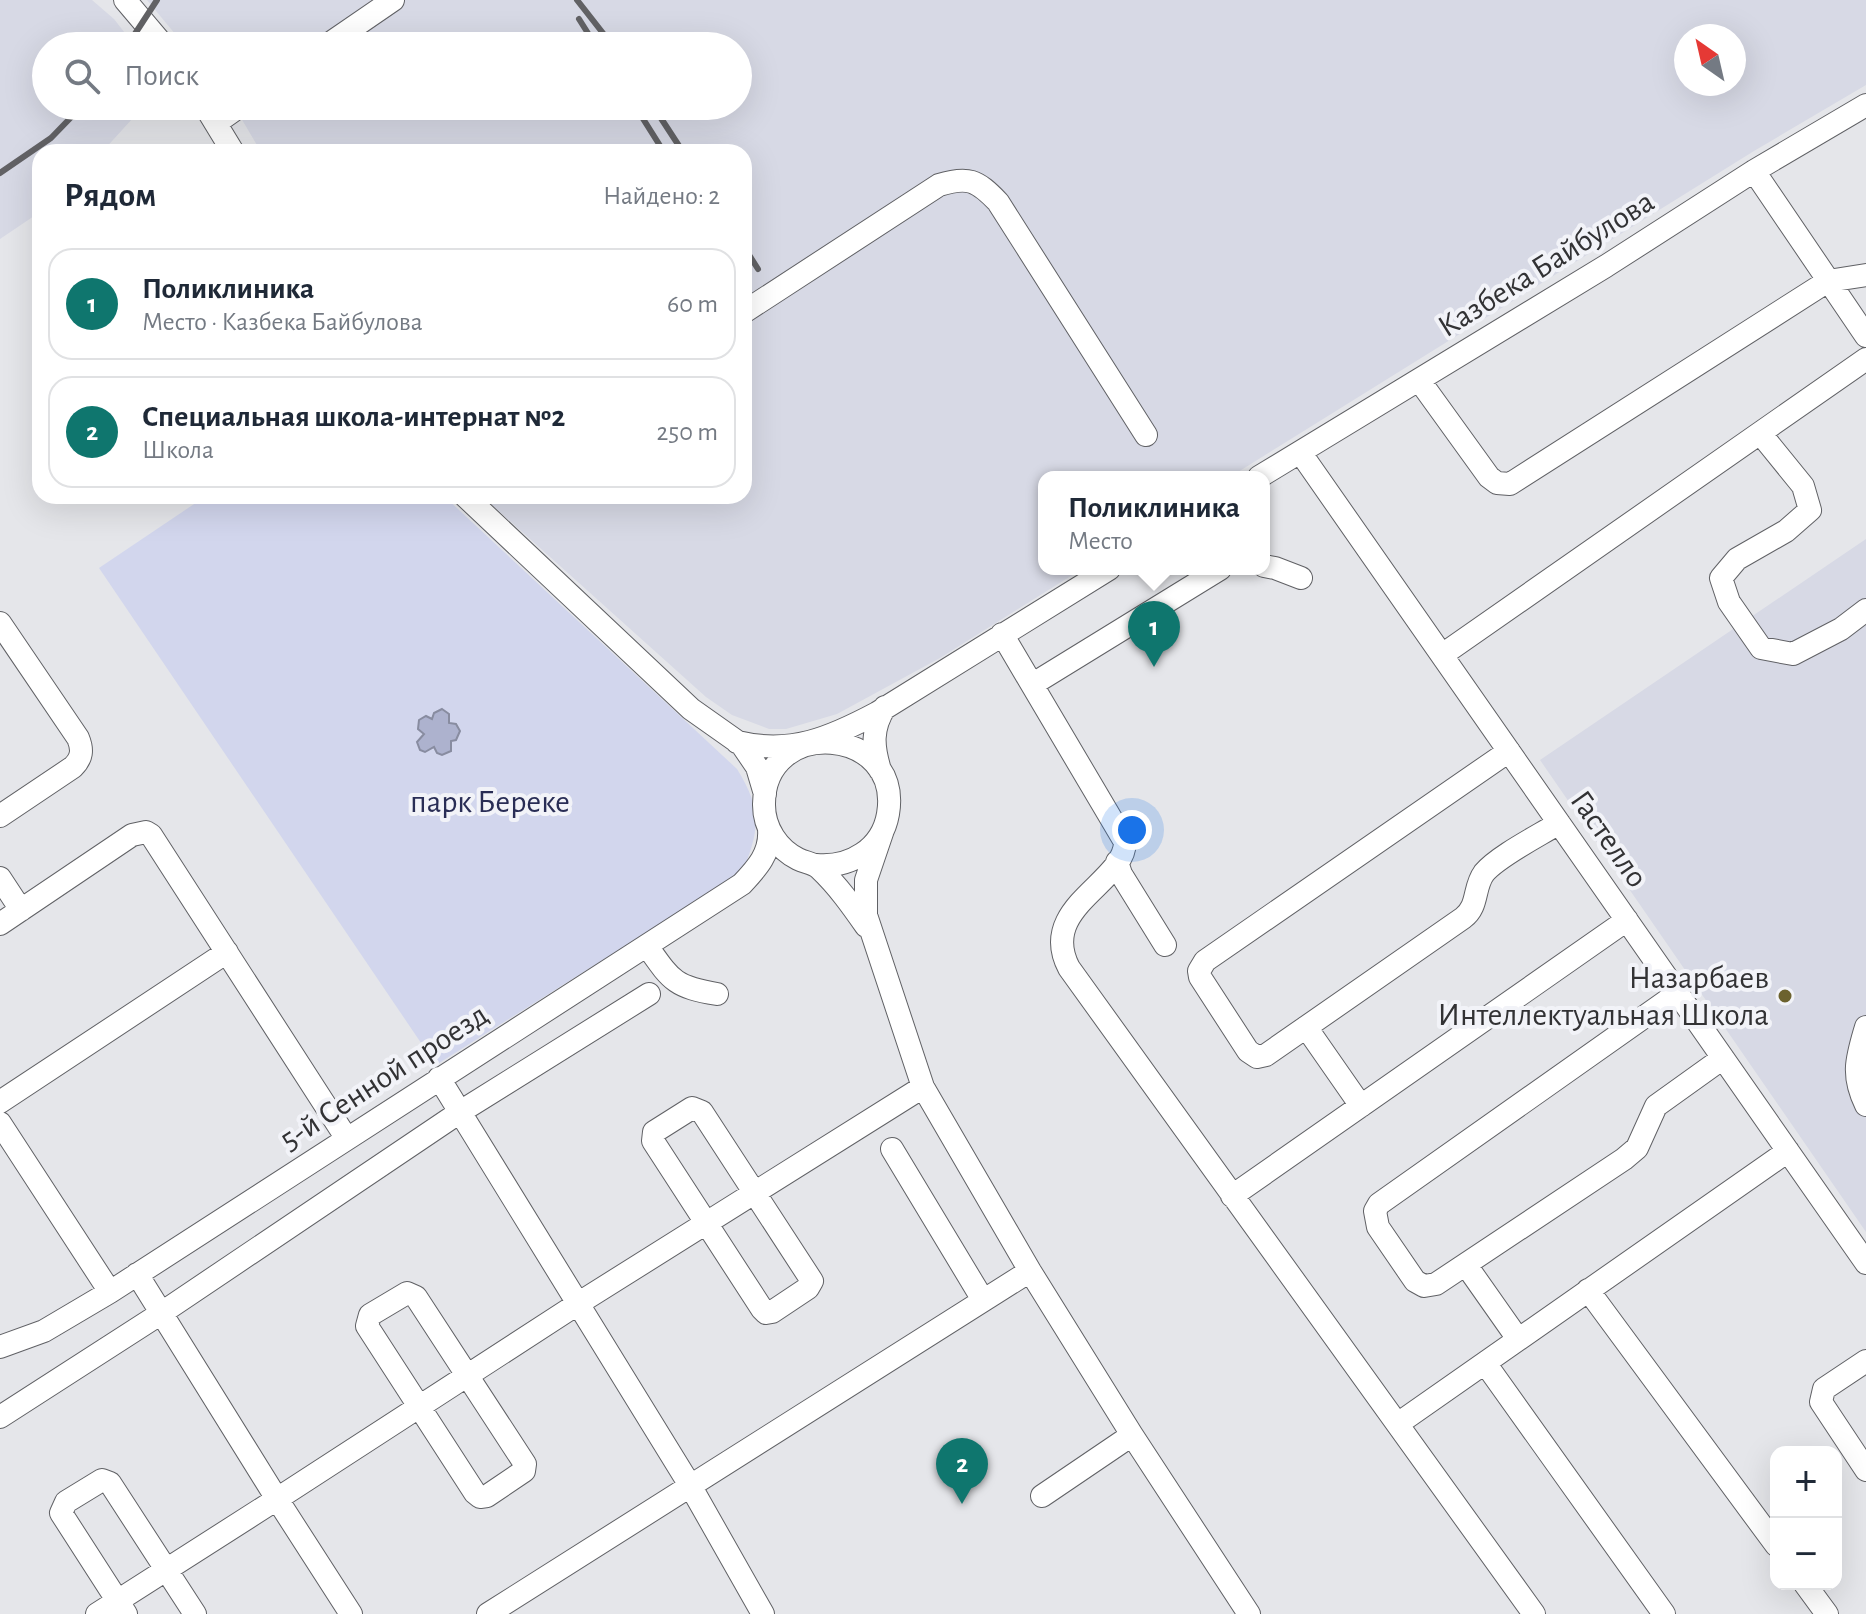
<!DOCTYPE html>
<html lang="ru">
<meta charset="utf-8">
<style>
body{margin:0;font-family:"Alegreya Sans",sans-serif;background:#f6f6f7;color:#1f2937}
.controls{position:absolute;right:24px;bottom:24px;display:grid;overflow:hidden;border-radius:16px;box-shadow:0 8px 32px #0002}
.controls button{width:72px;height:72px;display:grid;place-items:center;padding:0;border:0;border-bottom:2px solid #e0e1e3;background:#fff;color:#1f2937;font:40px sans-serif}
.compass{position:absolute;left:1674px;top:24px;width:72px;height:72px;border-radius:50%;background:#fff;box-shadow:0 8px 32px #0002;rotate:326deg}
.you{position:absolute;left:1132px;top:830px;width:28px;height:28px;margin:-20px;border:6px solid #fff;border-radius:50%;background:#1a73e8;box-shadow:0 0 0 12px #1a73e833}
.badge{display:grid;place-items:center;width:52px;height:52px;border-radius:50%;background:#0f766e;color:#fff;font-size:26px;font-weight:700}
.pin{position:absolute;translate:-50% -66px;filter:drop-shadow(0 2px 4px #0008)}
.pin::after{content:'';position:absolute;top:42px;width:28px;height:24px;background:inherit;clip-path:polygon(0 0,100% 0,50% 100%)}
.popup{position:absolute;left:1038px;top:471px;width:232px;height:104px;box-sizing:border-box;display:grid;place-content:center;border-radius:16px;background:#fff;filter:drop-shadow(0 2px 6px #0005);font-size:26px;white-space:nowrap;color:#747a83}
.popup b{font-size:30px;color:#1f2937}
.popup::after{content:'';position:absolute;left:50%;top:100%;margin-left:-16px;border:16px solid transparent;border-top-color:#fff}
.list{margin:0;padding:0;list-style:none}
h2{display:flex;justify-content:space-between;align-items:center;height:104px;margin:0;padding:0 32px;font-size:34px}
h2 small{font-size:26px;font-weight:400;color:#747a83}
.list li{display:grid;grid-template-columns:52px 1fr auto;gap:24px;align-items:center;box-sizing:border-box;height:112px;margin:0 16px 16px;padding:0 16px;border:2px solid #e0e1e3;border-radius:24px}
.list b{display:block;font-size:30px;white-space:nowrap}
.list p{margin:0;font-size:26px;white-space:nowrap;color:#747a83}
.list em{font-size:26px;font-style:normal;color:#747a83}
.icon{flex:none;width:44px;height:44px;fill:none;stroke:currentColor;stroke-width:2;stroke-linecap:round;stroke-linejoin:round}
.map{position:relative;flex:none;width:1866px;height:1614px;overflow:hidden}
.search{position:absolute;background:#fff;box-shadow:0 8px 32px #0002;left:32px;top:32px;width:720px;height:88px;display:flex;align-items:center;gap:20px;box-sizing:border-box;padding:0 28px;border-radius:44px;color:#747a83;font-size:30px}
.panel{position:absolute;background:#fff;box-shadow:0 8px 32px #0002;left:32px;top:144px;width:720px;height:360px;border-radius:24px}
.map>svg:first-child{display:block}
.built{fill:#d7d9e5;fill-rule:evenodd}
.green{fill:#d2d6ed}
.water{fill:#adb2ce;stroke:#888ca0;stroke-width:2}
.lines{fill:none;stroke-linecap:round;stroke-linejoin:round}
.minor-casing{stroke:#606165;stroke-width:24}
.minor{stroke:#fff;stroke-width:22}
.rail{stroke:#626265;stroke-width:6}
.poi-dot{fill:#6c622e;stroke:#f2f3f8;stroke-width:3}
.labels{text-anchor:middle;dominant-baseline:central;stroke-width:8;stroke-linejoin:round;paint-order:stroke}
.street-label{font-size:32px;fill:#323234;stroke:#f2f3f8}
.park-label{font-size:32px;fill:#292d55;stroke:#f2f3f8}
.poi-label{font-size:32px;fill:#323234;stroke:#f2f3f8;text-anchor:end}
</style>
<div class="map">
<svg width="1866" height="1614" viewBox="0 0 1866 1614">
<rect width="100%" height="100%" fill="#e5e6ea"/>
<path class="built" d="M0,0h92l22,19 21,27h-89v60h98l-42,46h-62v60l-40,27z
M147,0h1719v85l-112,66 -524,326h-186v92h38l-142,89 -103,56 -51,15h-17l-37,-14 -26,-18 -224,-201h262v-344h-483l-27,-46h504v-60h-553zM1686,36h48v48h-48z
M1866,539v693l-326,-472z"/>
<path class="green" d="M206,496h238l293,273c25,40 23,62 5,103l-306,193 -337,-497z"/>
<path class="water" d="M442,709l7,5v9l7,1 4,7 -4,9 -5,1v10l-9,4 -5,-2 -3,-6 -9,5 -5,-2 -3,-8 7,-8 -6,-5 1,-9 7,-4 6,3 2,-6z"/>
<g class="lines">
<g class="minor-casing">
<path id="minor" d="M125,0l39,46
M326,46l67,-46
M205,106l28,46
M216,123l24,-17
M1754,171l112,165
M744,312l195,-127c29,-9 38,-5 59,17l148,233
M1419,380l70,97 8,6 13,1 318,-203 38,-6
M1760,433l43,53 7,24 -24,21 -49,28 -16,19 8,24 32,46 32,6 48,-25 25,-19
M1300,452l566,811
M1259,477l347,-211 148,-95 112,-66
M465,496l226,213 51,36 15,22 8,27
M1264,566l11,2 26,10
M0,623l78,115c5,12 4,20 -5,29l-73,49
M1002,634l123,208c0,41 -88,65 -56,126l465,646
M1442,655l424,-296
M1033,684l187,-115
M737,742c54,13 93,-4 140,-29l232,-144
M1509,751l-304,210 -6,10 1,6 48,74 9,6 9,-2 197,-137c16,-12 10,-30 21,-45 14,-17 56,-38 75,-50
M880,770c-7,-23 -9,-41 5,-63
M883,830l-17,50v35l57,172 107,184 102,164 117,179
M1117,862l4,12 44,71
M816,865c34,3 66,-16 72,-51 15,-88 -125,-99 -124,-9 0,23 14,44 34,54 8,4 16,4 22,10 18,17 32,37 46,57
M0,878l21,32
M0,924l132,-89 14,-3 5,3 196,304
M647,946c24,34 27,41 70,48
M1678,993l-299,211 -4,7 3,16 37,54 9,5 12,-2 188,-125 13,-11 19,-42 67,-48
M1306,1027l55,79
M1866,1027c-9,31 -15,47 0,78
M439,1078l252,409
M0,1102l227,-150
M692,1108l10,4 110,169 -4,7 -36,24 -6,1 -4,-4 -109,-168 1,-9z
M0,1123l110,169
M892,1149l91,151
M1232,1196l395,-276
M1466,1265l52,74
M137,1274l140,225 302,-196 344,-216
M1588,1290l188,255
M407,1293l9,4 109,167 -1,7 -37,25 -7,1 -5,-4 -108,-167 3,-11z
M0,1347l44,-16 66,-39 632,-408c15,-16 29,-31 27,-55
M1866,1361l-42,28 -3,13 45,68
M1485,1363l179,251
M0,1417l160,-103 300,-202 189,-118
M1399,1423l389,-272
M691,1487l72,127
M1042,1496l90,-61
M1805,1584l22,30
M97,1614l180,-115 74,115
M126,1614l-65,-101 5,-11 36,-22 8,3 85,131
M488,1614l542,-343"/>
</g>
<use href="#minor" class="minor"/>
<path class="rail" d="M577,0l36,46
M579,19l17,27
M127,46l30,-46
M635,106l29,46
M653,106l30,46
M0,173l51,-35 31,-32
M744,247l14,22
M744,276v1"/>
</g>
<circle class="poi-dot" cx="1785" cy="996" r="8"/>
<g class="labels">
<g class="street-label">
<text transform="translate(1546 264) rotate(-32)">Казбека Байбулова</text>
<text transform="translate(1609 839) rotate(55)">Гастелло</text>
<text transform="translate(384 1077) rotate(-33)">5-й Сенной проезд</text>
</g>
<g class="park-label">
<text x="490" y="802">парк Береке</text>
</g>
<g class="poi-label">
<text x="1769" y="978">Назарбаев<tspan x="1769" dy="37">Интеллектуальная Школа</tspan></text>
</g>
</g>
</svg>
<div class="controls">
<button>+</button>
<button>−</button>
</div>
<svg class="compass" viewBox="-18 -18 36 36"><path d="M0-13l5 13h-10z" fill="#e53935"/><path d="M0 13l5-13h-10z" fill="#747a83"/></svg>
<div class="you"></div>
<div class="pin badge" style="left:1154px;top:667px">1</div>
<div class="popup"><b>Поликлиника</b>Место</div>
<div class="pin badge" style="left:962px;top:1504px">2</div>
<div class="search"><svg class="icon" aria-label="search" viewBox="0 0 24 24"><circle cx="10" cy="10" r="6"/><path d="M15 15l6 6"/></svg>Поиск</div>
<section class="panel">
<h2>Рядом<small>Найдено: 2</small></h2>
<ul class="list">
<li><span class="badge">1</span><div><b>Поликлиника</b><p>Место · Казбека Байбулова</p></div><em>60 m</em></li>
<li><span class="badge">2</span><div><b>Специальная школа-интернат №2</b><p>Школа</p></div><em>250 m</em></li>
</ul>
</section>
</div>
